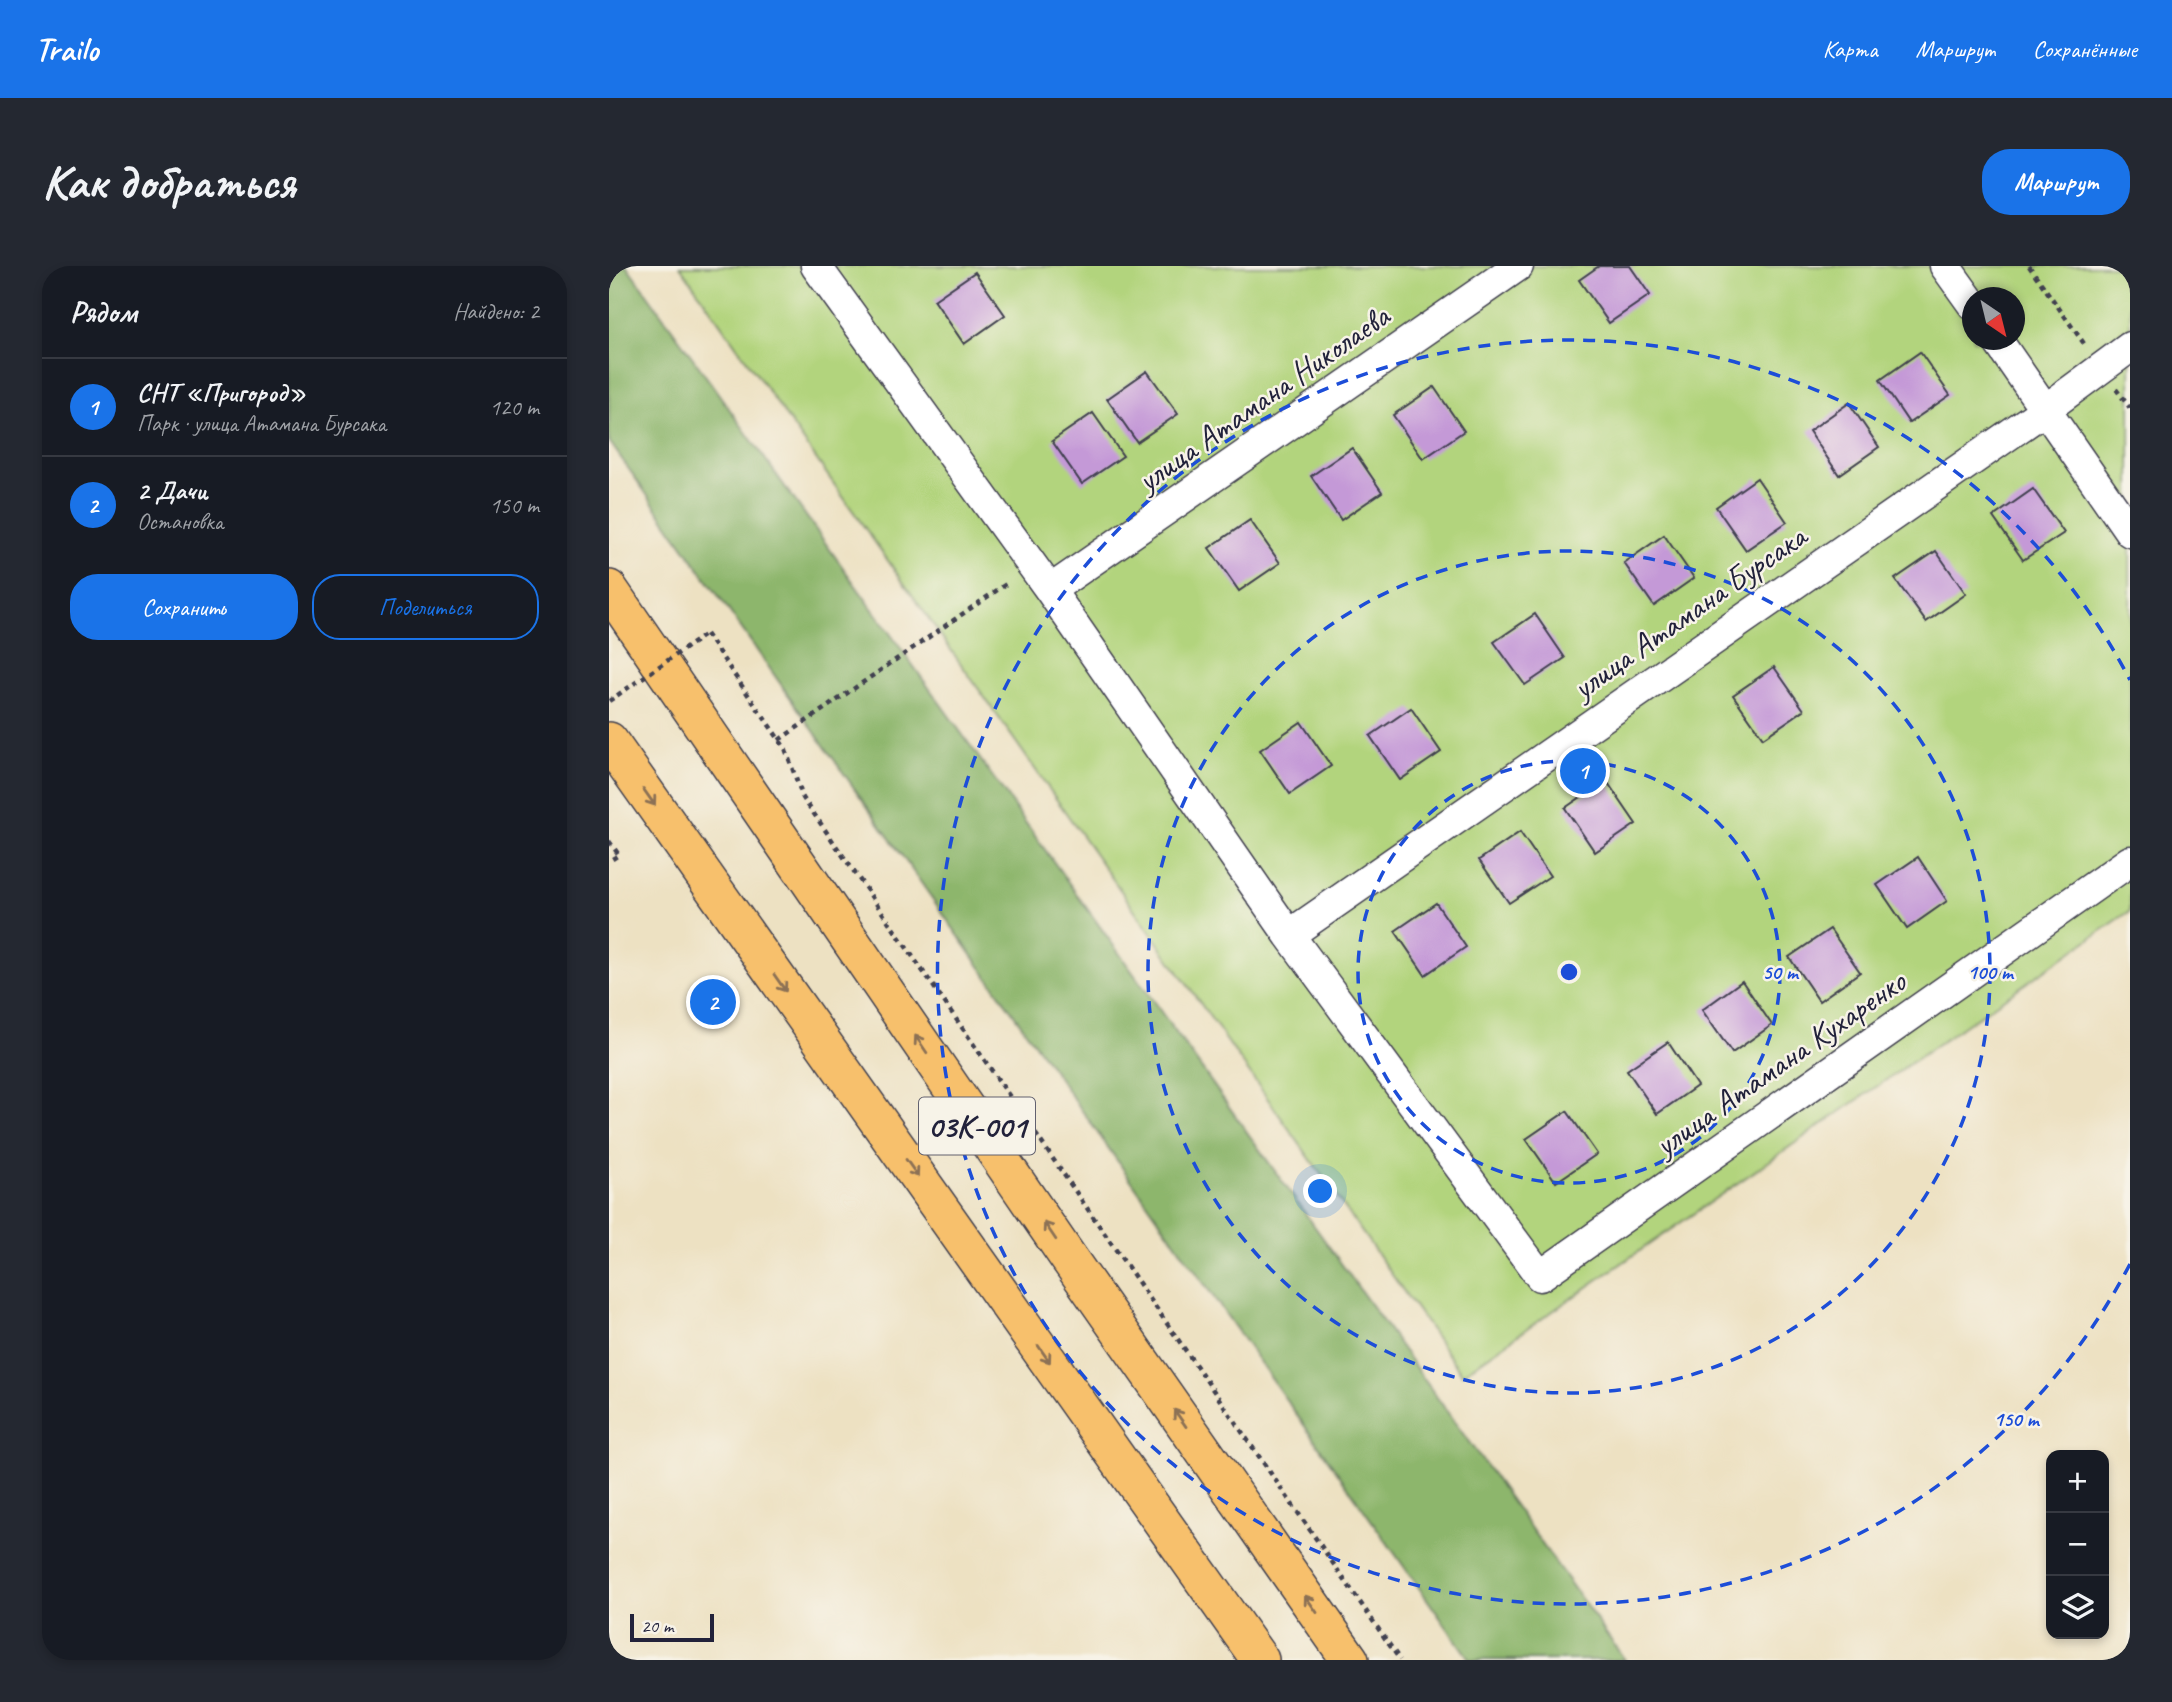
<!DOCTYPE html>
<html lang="ru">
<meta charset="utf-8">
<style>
body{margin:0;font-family:Caveat,sans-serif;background:#242831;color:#f1f3f6}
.controls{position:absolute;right:21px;bottom:21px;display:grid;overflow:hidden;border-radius:14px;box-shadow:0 4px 10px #0003}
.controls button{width:63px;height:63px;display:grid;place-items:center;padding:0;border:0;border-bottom:2px solid #363941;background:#171b24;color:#f1f3f6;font:35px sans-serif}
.compass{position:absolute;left:1353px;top:21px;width:63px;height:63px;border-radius:50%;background:#171b24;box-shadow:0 4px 10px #0003;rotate:145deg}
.scale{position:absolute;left:21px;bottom:18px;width:84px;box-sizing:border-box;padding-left:7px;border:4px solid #22223b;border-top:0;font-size:19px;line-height:24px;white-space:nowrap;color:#22223b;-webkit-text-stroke:5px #f7f3e8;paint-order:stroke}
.you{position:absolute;left:712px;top:926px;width:24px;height:24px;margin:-18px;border:5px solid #fff;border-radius:50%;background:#1a73e8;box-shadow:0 0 0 10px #1a73e833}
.badge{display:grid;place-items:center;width:46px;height:46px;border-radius:50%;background:#1a73e8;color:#fff;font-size:23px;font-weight:700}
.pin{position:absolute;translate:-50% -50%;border:4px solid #fff;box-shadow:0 2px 7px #0006}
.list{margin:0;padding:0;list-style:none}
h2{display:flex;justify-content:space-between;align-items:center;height:91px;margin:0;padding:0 28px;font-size:30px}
h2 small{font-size:23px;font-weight:400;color:#9ea1a6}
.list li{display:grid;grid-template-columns:46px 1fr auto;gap:21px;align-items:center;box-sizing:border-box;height:98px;padding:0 28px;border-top:2px solid #363941}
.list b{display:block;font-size:26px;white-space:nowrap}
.list p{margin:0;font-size:23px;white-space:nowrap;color:#9ea1a6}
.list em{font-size:23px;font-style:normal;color:#9ea1a6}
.actions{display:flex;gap:14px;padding:21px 28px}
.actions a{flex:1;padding:16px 0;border:2px solid #1a73e8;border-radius:28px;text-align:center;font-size:24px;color:#1a73e8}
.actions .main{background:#1a73e8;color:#fff}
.icon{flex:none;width:38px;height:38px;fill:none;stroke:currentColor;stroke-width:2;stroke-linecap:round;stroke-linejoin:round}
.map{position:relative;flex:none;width:1521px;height:1394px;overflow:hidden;border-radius:28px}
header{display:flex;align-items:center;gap:42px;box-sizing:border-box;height:98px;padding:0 35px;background:#1a73e8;color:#fff}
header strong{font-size:33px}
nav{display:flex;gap:38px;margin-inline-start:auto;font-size:24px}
.intro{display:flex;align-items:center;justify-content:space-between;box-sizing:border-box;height:168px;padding:0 42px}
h1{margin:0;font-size:49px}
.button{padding:18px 32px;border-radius:28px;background:#1a73e8;color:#fff;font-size:24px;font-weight:700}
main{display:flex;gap:42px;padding:0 42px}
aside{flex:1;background:#171b24;border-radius:28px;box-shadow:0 4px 10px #0003}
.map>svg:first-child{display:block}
.green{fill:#b2d47d;stroke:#6a7b5c;stroke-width:2;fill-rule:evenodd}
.forest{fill:#8db66c;stroke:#586c54;stroke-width:2}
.building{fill:#c499d7}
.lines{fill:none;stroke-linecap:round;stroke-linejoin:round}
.minor-casing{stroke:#403f4f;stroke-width:33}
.major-casing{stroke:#403f4f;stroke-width:40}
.path{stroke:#403f4f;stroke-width:4.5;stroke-dasharray:5 5;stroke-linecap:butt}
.minor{stroke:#fff;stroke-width:30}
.major{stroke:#f7c06c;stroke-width:37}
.path-bridge{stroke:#403f4f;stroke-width:4.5;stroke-dasharray:5 5;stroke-linecap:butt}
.oneway{stroke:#8c7154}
.ring{fill:none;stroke:#1d4ed8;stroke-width:3.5;stroke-dasharray:12 9}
.labels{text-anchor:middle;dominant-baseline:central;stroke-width:5;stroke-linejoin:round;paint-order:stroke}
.shield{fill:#f7f3e8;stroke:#62616f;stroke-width:2}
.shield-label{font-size:32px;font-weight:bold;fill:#22223b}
.street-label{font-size:33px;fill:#22223b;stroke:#f7f3e8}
.centre{fill:#1d4ed8;stroke:#f7f3e8;stroke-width:3.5}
.ring-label{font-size:21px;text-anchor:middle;font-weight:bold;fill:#1d4ed8;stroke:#f7f3e8;stroke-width:5;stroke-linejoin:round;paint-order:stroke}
</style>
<header>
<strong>Trailo</strong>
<nav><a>Карта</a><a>Маршрут</a><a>Сохранённые</a></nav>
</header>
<div class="intro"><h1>Как добраться</h1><a class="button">Маршрут</a></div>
<main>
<aside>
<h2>Рядом<small>Найдено: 2</small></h2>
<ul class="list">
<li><span class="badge">1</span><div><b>СНТ «Пригород»</b><p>Парк · улица Атамана Бурсака</p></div><em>120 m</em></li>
<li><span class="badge">2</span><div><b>2 Дачи</b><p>Остановка</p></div><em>150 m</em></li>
</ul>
<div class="actions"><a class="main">Сохранить</a><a>Поделиться</a></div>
</aside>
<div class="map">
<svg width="1521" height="1394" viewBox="0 0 1521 1394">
<rect width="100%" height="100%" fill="#f7f3e8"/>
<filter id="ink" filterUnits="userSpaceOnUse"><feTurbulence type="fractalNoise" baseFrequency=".0143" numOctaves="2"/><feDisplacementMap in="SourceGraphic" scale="14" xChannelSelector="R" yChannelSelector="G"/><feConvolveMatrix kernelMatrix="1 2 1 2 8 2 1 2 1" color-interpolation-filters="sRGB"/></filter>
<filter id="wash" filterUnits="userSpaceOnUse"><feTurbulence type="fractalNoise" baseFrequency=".00686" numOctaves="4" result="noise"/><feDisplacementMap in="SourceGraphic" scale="28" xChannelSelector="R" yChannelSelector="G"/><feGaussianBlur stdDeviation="1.57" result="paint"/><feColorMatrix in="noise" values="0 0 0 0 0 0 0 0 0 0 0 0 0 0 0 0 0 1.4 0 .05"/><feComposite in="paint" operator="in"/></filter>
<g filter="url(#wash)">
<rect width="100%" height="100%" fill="#ede1c2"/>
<path class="green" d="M71,0h1450v645l-668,463zM1364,32h42v42h-42z"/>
<path class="forest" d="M0,0h18l998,1394h-155l-861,-1219z"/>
<g id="blocks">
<path class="building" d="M990,0h31l20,29 -41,28 -30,-43z
M366,6l30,43 -41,29 -30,-44z
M1311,86l30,43 -41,28 -29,-43z
M538,105l31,43 -41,28 -30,-43z
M825,121l30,44 -41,28 -30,-44z
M1240,137l30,44 -40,28 -30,-44z
M484,147l30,43 -41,28 -30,-43z
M743,182l30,44 -41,28 -30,-44z
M1148,212l30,44 -41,28 -30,-43z
M1424,223l31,44 -41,27 -30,-43z
M641,254l30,43 -41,28 -30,-43z
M1055,269l30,43 -40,28 -30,-43z
M1327,285l30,43 -40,28 -31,-43z
M926,348l30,44 -40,27 -31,-43z
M1165,401l30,43 -41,28 -30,-43z
M802,442l30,44 -41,28 -30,-44z
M692,456l30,44 -41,28 -30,-44z
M997,514l30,44 -41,28 -30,-44z
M911,566l30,44 -41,27 -30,-43z
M1309,591l29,44 -40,28 -30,-44z
M827,637l30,44 -41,28 -30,-44z
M1221,663l30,43 -41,29 -30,-44z
M1133,715l30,44 -40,28 -30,-43z
M1059,776l29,44 -40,28 -30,-44z
M958,845l30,43 -41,28 -30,-43z"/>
</g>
</g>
<g filter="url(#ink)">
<use href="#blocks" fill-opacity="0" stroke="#403f4f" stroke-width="2"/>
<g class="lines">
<g class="minor-casing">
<path id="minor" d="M207,0l234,324 239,345 251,341 590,-415
M1336,0l28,39
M1388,74l133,192
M441,324l468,-324
M680,669l757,-526 84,-62"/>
</g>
<g class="major-casing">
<path id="major" d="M0,323l458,667 283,404
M0,475l651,919"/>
</g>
<path class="path" d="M1420,0l56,79
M1507,123l14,19
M97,368l79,114 18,50 597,862
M170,474l230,-158
M0,575l10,14 -10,6"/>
<use href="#minor" class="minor"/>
<use href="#major" class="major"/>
<path class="path-bridge" d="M0,435l97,-67"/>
</g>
<defs><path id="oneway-shaft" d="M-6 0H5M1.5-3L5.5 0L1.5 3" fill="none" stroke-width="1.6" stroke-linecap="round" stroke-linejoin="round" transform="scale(1.75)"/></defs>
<g class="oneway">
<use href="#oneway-shaft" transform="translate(40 531) rotate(55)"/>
<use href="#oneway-shaft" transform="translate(171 717) rotate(55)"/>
<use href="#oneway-shaft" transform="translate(312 778) rotate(-124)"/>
<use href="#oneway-shaft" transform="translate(303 902) rotate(55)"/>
<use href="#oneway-shaft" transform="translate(441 965) rotate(-124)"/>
<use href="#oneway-shaft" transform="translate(435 1088) rotate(55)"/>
<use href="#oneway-shaft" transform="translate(571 1152) rotate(-125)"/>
<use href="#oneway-shaft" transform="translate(702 1338) rotate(-125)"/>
</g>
</g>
<g class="ring">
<circle cx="960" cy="706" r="211"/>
<circle cx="960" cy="706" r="421"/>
<path d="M1521 998A632 632 0 1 1 1521 414"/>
</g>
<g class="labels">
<rect class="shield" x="310" y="831.5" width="116" height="57" rx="5"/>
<g class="shield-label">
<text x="368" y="860">03К-001</text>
</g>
<g class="street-label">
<text transform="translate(654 132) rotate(-35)">улица Атамана Николаева</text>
<text transform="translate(1080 346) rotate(-35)">улица Атамана Бурсака</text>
<text transform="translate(1171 797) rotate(-35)">улица Атамана Кухаренко</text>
</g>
</g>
<circle cx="960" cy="706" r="10" class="centre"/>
<g class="ring-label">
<text x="1171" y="713">50 m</text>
<text x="1381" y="713">100 m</text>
<text x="1407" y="1160">150 m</text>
</g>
</svg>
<div class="controls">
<button>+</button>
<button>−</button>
<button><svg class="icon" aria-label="layers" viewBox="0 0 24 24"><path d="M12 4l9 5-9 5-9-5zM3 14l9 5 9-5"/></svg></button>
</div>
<svg class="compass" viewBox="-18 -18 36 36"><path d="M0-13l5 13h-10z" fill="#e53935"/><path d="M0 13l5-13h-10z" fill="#9ea1a6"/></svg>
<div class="scale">20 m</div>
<div class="you"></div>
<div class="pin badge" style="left:974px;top:505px">1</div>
<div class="pin badge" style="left:104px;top:736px">2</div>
</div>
</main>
